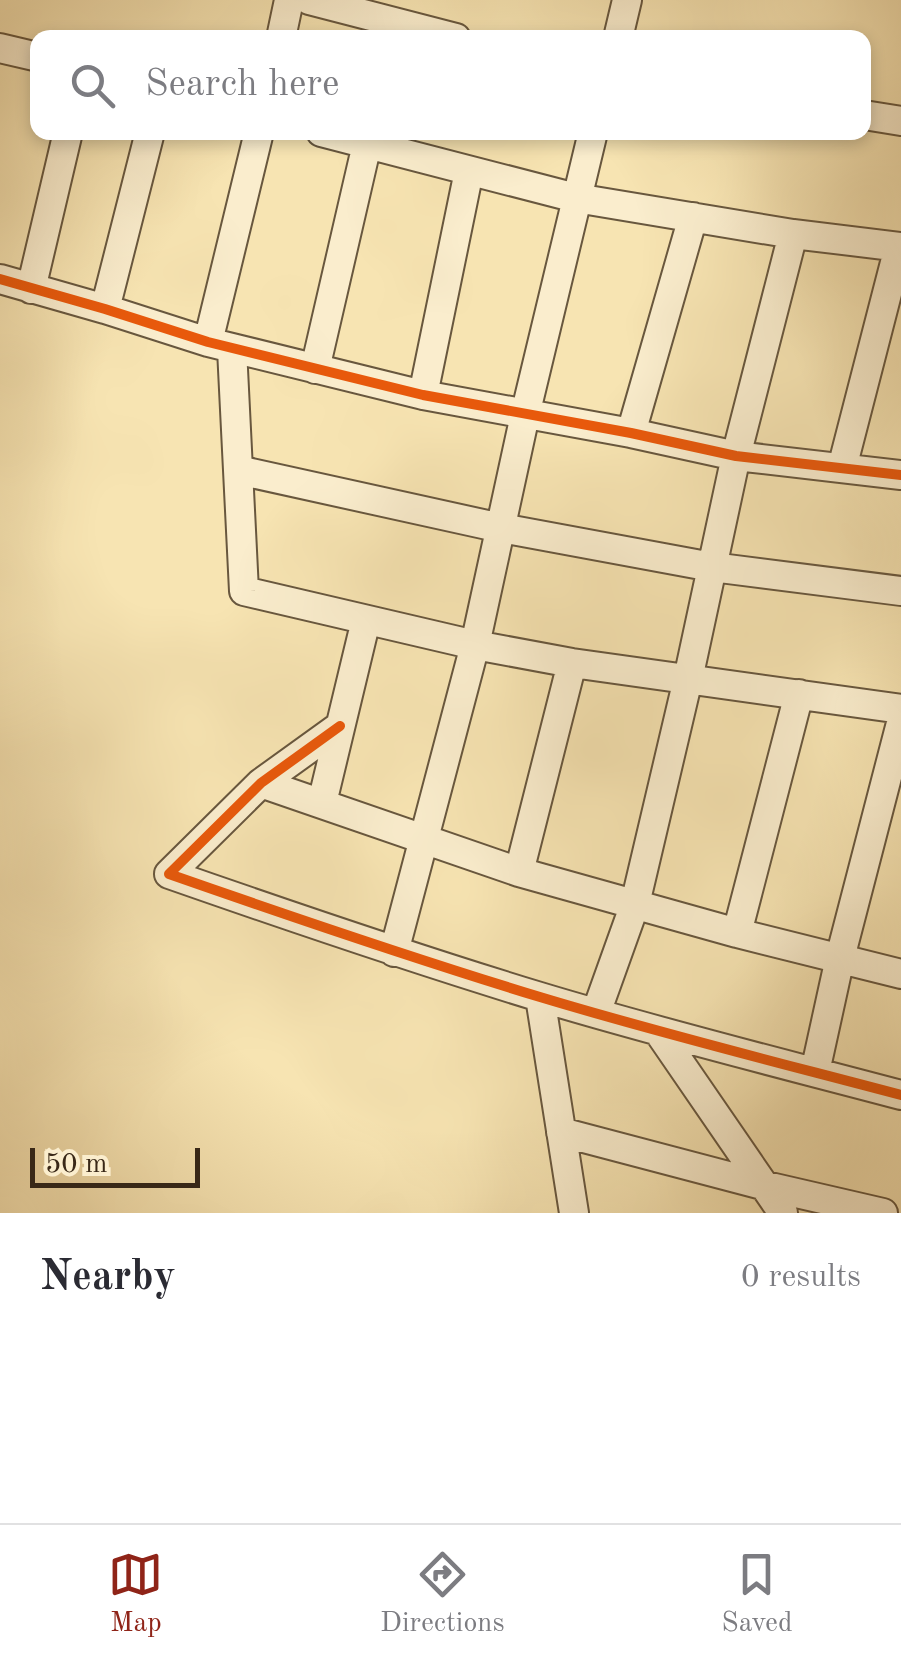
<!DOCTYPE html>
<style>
body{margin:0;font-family:"Old Standard TT",serif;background:#f7f7f7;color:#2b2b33}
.scale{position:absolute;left:30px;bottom:25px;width:170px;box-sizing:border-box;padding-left:10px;border:5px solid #392817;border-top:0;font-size:28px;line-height:35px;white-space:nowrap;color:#392817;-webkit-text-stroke:8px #faedcd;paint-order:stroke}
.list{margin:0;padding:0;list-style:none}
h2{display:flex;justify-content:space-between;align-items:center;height:130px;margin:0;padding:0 40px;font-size:42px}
h2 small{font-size:32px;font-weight:400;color:#7c7c81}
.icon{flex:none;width:55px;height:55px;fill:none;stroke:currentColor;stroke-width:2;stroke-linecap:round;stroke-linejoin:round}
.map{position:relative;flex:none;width:901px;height:1213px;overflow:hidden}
.search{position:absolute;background:#fff;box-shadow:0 5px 15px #0003;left:30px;right:30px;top:30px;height:110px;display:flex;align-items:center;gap:25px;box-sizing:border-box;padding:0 35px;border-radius:20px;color:#7c7c81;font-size:38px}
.sheet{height:310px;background:#fff}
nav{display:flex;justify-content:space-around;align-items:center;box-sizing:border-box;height:140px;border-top:2px solid #e1e1e2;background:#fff;font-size:28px;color:#7c7c81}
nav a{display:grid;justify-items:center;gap:5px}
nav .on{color:#8f2418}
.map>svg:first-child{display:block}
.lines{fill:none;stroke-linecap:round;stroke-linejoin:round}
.minor-casing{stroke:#68573e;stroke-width:32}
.minor{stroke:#faedcd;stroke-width:28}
.cycleway-casing{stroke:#faedcd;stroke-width:16}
.cycleway{stroke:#e8590c;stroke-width:10}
</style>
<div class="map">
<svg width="901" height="1213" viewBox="0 0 901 1213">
<rect width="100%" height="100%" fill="#f7e4b2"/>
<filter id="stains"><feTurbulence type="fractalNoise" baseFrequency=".002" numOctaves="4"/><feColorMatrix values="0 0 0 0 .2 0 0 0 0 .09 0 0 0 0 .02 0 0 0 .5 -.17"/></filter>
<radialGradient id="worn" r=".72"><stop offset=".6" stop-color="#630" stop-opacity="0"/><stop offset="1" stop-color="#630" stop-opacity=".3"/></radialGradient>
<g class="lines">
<g class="minor-casing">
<path id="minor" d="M309,0l147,38
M281,38l8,-38
M618,38l9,-38
M0,48l38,9
M864,115l37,6
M321,132l255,66 217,36 108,13
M0,279l105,30 103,33 215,53 208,38 105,23 165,19
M31,289l37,-157
M105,309l45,-177
M208,342l51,-210
M232,349l12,242 231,54 97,18 329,46
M315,369l52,-225
M423,395l46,-224
M631,433l62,-216
M842,468l57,-221
M238,470l263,58 211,39 189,24
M340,726l-79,57 -92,91c123,43 246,85 371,123 119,36 240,66 361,98
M261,783l258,89 218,61 164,41
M322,803l44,-183
M519,872l53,-209
M737,933l62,-239
M394,952l81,-307 50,-230 68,-283
M540,997l34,216
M596,1013l39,-109 53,-225 48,-223 57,-222
M658,1031l125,182
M815,1072l25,-114 61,-235
M561,1132l205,54 117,27"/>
</g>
<use href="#minor" class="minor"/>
<g class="cycleway-casing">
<path id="cycleway" d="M0,279l105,30 103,33 215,53 208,38 105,23 165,19
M340,726l-79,57 -92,91c123,43 246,85 371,123 119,36 240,66 361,98"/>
</g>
<use href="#cycleway" class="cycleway"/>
</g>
<rect width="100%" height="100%" filter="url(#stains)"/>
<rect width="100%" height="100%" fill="url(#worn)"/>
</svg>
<div class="scale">50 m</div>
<div class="search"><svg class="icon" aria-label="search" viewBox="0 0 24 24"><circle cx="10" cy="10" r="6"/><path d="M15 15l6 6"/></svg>Search here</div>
</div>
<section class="sheet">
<h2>Nearby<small>0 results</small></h2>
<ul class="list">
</ul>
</section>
<nav>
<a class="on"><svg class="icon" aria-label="map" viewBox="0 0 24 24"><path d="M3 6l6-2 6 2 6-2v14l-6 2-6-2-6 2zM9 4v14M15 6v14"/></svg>Map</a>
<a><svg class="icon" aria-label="directions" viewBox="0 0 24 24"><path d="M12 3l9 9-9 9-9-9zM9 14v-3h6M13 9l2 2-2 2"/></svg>Directions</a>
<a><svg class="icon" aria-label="saved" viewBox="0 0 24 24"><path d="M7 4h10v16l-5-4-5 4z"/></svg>Saved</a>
</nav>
